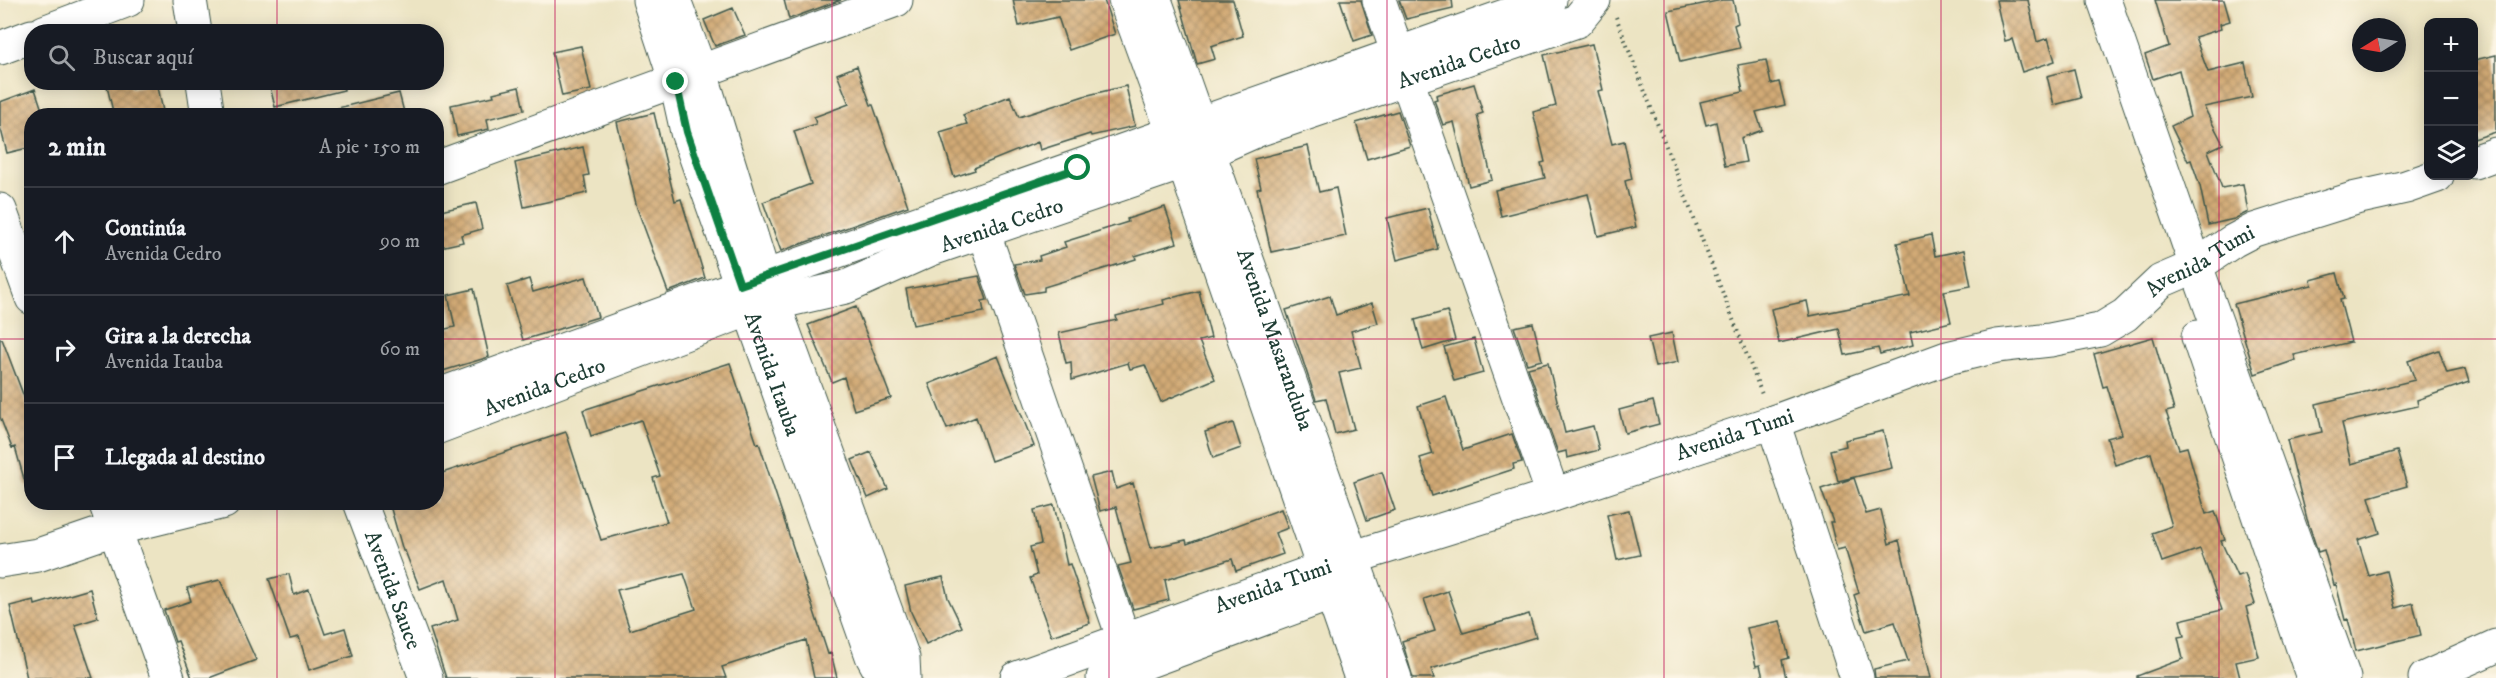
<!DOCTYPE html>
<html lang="es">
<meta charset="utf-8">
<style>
body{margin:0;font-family:"IM FELL DW Pica",serif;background:#20242c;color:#f1f3f6}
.controls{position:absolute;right:18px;top:18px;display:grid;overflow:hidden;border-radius:12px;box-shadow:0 3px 15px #0003}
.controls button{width:54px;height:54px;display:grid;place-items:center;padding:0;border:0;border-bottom:2px solid #363941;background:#171b24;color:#f1f3f6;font:30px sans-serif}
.compass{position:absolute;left:2352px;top:18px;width:54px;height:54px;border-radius:50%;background:#171b24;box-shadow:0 3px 15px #0003;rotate:259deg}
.stop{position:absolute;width:18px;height:18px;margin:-14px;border:4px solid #0b8043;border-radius:50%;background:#fff}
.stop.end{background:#0b8043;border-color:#fff;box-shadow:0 2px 6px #0008}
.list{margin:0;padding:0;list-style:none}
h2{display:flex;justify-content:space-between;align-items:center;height:78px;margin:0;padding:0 24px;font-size:26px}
h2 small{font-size:20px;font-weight:400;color:#9ea1a6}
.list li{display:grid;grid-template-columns:39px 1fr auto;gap:18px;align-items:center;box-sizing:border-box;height:108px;padding:0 24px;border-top:2px solid #363941}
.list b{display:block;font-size:22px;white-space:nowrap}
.list p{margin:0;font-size:20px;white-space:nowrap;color:#9ea1a6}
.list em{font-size:20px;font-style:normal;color:#9ea1a6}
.icon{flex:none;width:33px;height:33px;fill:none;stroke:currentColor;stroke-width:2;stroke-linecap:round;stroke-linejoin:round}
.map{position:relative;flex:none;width:2496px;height:678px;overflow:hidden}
.search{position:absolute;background:#171b24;box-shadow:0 3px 15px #0003;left:24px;top:24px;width:420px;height:66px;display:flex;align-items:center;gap:15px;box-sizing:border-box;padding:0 21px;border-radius:24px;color:#9ea1a6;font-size:22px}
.panel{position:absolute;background:#171b24;box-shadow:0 3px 15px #0003;left:24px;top:108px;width:420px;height:402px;border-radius:24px}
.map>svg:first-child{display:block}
.building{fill:url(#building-cross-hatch);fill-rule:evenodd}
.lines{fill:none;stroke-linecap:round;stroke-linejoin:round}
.minor-casing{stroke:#3e5649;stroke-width:35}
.path{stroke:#3e5649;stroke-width:4;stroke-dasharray:1.5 4.5;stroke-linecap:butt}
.minor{stroke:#fff;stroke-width:33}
.route{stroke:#0b8043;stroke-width:8}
.grid{fill:none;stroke:#c2185b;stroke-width:1.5;stroke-opacity:0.55}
.labels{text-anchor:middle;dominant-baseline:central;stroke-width:6;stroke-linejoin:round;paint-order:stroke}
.street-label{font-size:22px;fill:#1f3d34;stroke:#fcf5e5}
</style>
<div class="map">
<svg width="2496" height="678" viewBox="0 0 2496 678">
<defs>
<pattern id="building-cross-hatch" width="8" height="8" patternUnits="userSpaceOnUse" patternTransform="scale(1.5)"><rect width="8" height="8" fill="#d2aa76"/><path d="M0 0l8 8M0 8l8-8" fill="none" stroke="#aa8c62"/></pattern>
</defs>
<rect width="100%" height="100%" fill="#fcf5e5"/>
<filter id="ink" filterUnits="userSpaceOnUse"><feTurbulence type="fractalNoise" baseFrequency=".0167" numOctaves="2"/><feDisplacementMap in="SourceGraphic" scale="12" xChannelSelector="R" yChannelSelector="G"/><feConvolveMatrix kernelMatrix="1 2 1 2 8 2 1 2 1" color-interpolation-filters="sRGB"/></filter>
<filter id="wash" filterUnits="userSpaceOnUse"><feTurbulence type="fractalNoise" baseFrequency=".008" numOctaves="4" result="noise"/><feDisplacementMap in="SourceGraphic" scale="24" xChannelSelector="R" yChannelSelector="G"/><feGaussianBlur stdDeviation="1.35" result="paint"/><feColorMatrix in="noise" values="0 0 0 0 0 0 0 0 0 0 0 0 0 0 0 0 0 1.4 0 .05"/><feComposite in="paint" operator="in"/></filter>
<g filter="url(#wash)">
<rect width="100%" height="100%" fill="#ece4c3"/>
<g id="blocks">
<path class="building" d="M784,0h57l-52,19z
M1013,0h91l11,34 -46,16 -11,-33 -39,9z
M1179,0h54l10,36 -32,10 4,13 -18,5z
M1340,0h21l11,35 -18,6z
M1399,0h53l1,8 -47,11z
M1722,0h11l5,23 -4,2 6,23 -60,14 -12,-51z
M1996,0h32l9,42 11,-4 7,23 -33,11 -10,-33 -7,2z
M2155,0h69l6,21 -10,3 1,5 -26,8 13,35 37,-9 7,34 -48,10 19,37 -15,7 14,37 21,-4 5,28 -14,7 -26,6 -8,-39 -9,-26 -3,1 -17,-35 19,-9 -11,-47 -26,9 -8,-24 24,-9z
M733,8l12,27 -30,11 -11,-26z
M1592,44l11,46 -5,1 14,53 12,-3 8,38 -7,2 11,46 -38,9 -10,-42 -87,22 -6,-26 50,-12 -4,-15 4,-1 -12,-50 23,-6 -12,-51z
M581,46l10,44 -29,6 -10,-44z
M2496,55v77l-22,7v-79z
M1766,60l5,24 8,-2 6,23 -29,7 6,18 -21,8 5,24 -21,4 -9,-44 -10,3 -6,-23 43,-10 -5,-27z
M857,66l14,39h2l35,101 -127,45 -18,-49 48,-18 -17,-53 22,-7 -2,-7 35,-13 -12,-30z
M2074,69l7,29 -27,7 -7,-29z
M106,82h23l2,6 26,-6 7,34h-50z
M269,82h74l1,8 -69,17z
M1474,84l9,29 -6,2 15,65 -23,6 -15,-64 -11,3 -9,-25 3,-1 -1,-4z
M1126,86l9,40 -44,10 -1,-2 -50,16 -2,-8 -64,26 1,2 -21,7 -14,-45 27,-8 -4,-9 47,-19 9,21 65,-21z
M519,87l5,23 -37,9 2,10 -32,7 -6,-31 43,-9 -1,-3z
M35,89l9,27h-12v31l-25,6 -7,-27v-24z
M399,93l6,23h-66l-1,-8z
M1398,111l12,35 -43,13 -11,-36z
M654,113l21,88 6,-2 24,79 -37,14 -31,-84 -20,-86z
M1308,146l11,46 17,-4 10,48 -75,16 -14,-63 4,-1 -7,-29z
M583,147l6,28 -5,1 3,17 -63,14 -9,-44z
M476,203l6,26 -21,6 2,7 -27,6v-36z
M1165,207l12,36 -42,13 1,3 -92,28v4l-19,3 -11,-30 26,-4 -1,-4 27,-9 -2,-5 64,-20 -1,-3z
M1428,208l10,41 -41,11 -10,-42z
M1931,235l4,21 29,-6 7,36 -27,5 7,31 -41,10 3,13 -33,9 -2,-6 -33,7 -6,-26 -60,14 -8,-34 36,-8 3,15 100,-20 -13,-53z
M2337,273l7,26 -4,1 11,42 -57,13 2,5 -41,14 -21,-70 78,-19 -1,-5z
M979,276l8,24 -5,1 2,11 -71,13 -7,-36z
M586,277l12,40 -75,23 -16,-54 22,-7 4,13z
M474,289l15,68 -53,16v-42l19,-4 -7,-32z
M1199,291l12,47 -12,3 16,38 -54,23 -16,-37 -15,4 -2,-6 -56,17 -1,-18 -5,1 -7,-30 58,-13 -1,-4 48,-12 -1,-4z
M1330,296l6,19 36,-12 6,20 -27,8 10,37 -22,5 15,56 -19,5 -9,-36 -10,2 -30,-90z
M856,307l35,91 -37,12 -10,-33 -12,5 -24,-57z
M1447,311l8,29 -32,10 -8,-30z
M1533,323l9,37 -15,4 -13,-37z
M1672,333l6,29 -23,5 -7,-29z
M2153,337l21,73 -8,2 13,37 8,-2 19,67 9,-3 10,29 -4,1 16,35 8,-2 10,30 -9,3 13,50 -23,5 4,16h-103v-2l46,-17 -5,-22 6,-1 -4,-16 42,-10 -22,-61 -38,13 -10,-29 20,-7 -21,-73 -36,12 -8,-27 15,-4 -15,-48 -4,1 -9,-33z
M0,339h2l30,79v67l-6,1 -11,-39 -3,1 -12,-31z
M1474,339l9,34 -29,8 -10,-34z
M2439,350l8,23 18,-4 4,13 -52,18 1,6 -76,17 9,41 46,-13 10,35 -38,11 11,36 -22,7 11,36 17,-5 9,37 18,-5 8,32 -65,16 -8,-32 -3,1 -9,-36 -2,1 -10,-35 -6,2 -11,-33 -20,-79 35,-8 -6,-28 99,-24 -7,-19z
M998,356l36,90 -43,15 -15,-44 -29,12 -18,-45z
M730,363l27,81 2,-1 69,211 3,-1 6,25h-23l-8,-38 -84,27 4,11h-280l-16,-49 28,-9 -12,-41 -26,10 -15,-38h-2l-14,-49h47v-27l130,-43 35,108 66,-18 -14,-44 7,-2 -19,-56 -50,16 -8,-26zM684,574l12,35 -66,21 -13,-40z
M1548,363l17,70 28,-7 6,24 -32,8 -1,-7 -8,2 -30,-85z
M1446,397l17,53 49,-16 10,28 -9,2 1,5 -82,27 -12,-38 13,-4 -15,-48z
M1653,401l6,23 -34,9 -6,-23z
M1233,423l8,25 -28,10 -8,-26z
M1883,431l9,37 -54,13 -8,-31 16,-4 -1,-6z
M871,452l17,37 -20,9 -16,-38z
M1112,472l4,17 17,-6 18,65 35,-8 1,4 94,-35 7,19 -13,5 8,21 -47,17 -4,-12 -67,21 4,20 -36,9 -15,-43 13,-3 -15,-56 -16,4 -9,-34z
M1382,472l13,38 -28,10 -13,-38z
M1854,478l12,36 15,-4 8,34 10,-4 32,138h-56l-1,-9 34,-8 -13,-39 -29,9 -12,-36 5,-2 -14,-45 -8,2 -7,-28h3l-12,-33z
M1054,505l13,60 3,-1 20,59 -39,13 -21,-58 7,-3 -7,-28 11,-3 -7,-34z
M1629,510l11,45 -23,5 -10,-45z
M289,574l5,21 15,-6 16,45 20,-6 8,28 -44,14 -10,-33 -9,2 -21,-60z
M943,577l5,21 14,29 -36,17 -15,-32 -6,-26z
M220,580l36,80 -47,18h-17l-14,-37 -3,1 -11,-32 27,-9 -4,-13z
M90,589l8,29 -23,7 18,53h-66l-17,-72 24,-6 1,5z
M1448,591l15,42 66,-19 7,23 -105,32 3,9h-21l-11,-37 33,-10 -11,-32z
M1780,621l9,37 -7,2 4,18h-23l-3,-13 -4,1 -9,-38z"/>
</g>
</g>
<g filter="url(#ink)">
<use href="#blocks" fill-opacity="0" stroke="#3e5649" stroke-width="1.5"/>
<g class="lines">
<g class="minor-casing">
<g id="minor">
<path d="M190,0l5,32"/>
<path id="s1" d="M649,0l27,82 11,50 185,524 12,22"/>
<path d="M674,0l27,73 63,204 139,381 1,20"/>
<path d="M1125,0l48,132 188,546"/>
<path id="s2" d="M1155,0l240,678"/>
<path d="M1379,0l174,495"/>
<path d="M2104,0l92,266 148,412"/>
<path d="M44,32l84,-32"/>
<path d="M0,48l32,-12"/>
<path d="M203,82l5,34"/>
<path d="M2474,162l22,-8"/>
<path d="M436,168l460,-168"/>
<path d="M0,210l32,88"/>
<path d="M977,213l147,427"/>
<path d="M2198,337l115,341"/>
<path d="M436,396l328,-119 786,-277"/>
<path d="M1773,422l84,256"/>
<path id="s3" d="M436,428l314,-119 96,-22 83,-37 254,-87 75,-33 319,-109 17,-21"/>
<path d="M105,502l63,176"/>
<path id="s4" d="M360,502l66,176"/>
<path d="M0,561l38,-6 76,-26 110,-27"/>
<path id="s5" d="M1017,678l334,-120 202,-63 220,-73 174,-64 50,-12 53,-6 50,-10 25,-15 36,-34 35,-15 37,-25 21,-11 102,-32 50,-11 31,-11"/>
<path d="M1103,678l249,-92"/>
<path d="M2425,678l71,-32"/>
</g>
</g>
<path class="path" d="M1616,17l147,380"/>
<use href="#minor" class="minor"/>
</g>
</g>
<g class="lines" filter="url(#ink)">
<path class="route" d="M676,82l11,50 53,153 338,-117"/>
</g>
<path class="grid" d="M277,0v32M555,0v678M832,0v678M1109,0v678M1387,0v678M1664,0v678M1941,0v678M2219,0v678M277,82v34M0,339h32M436,339h2060M277,502v176"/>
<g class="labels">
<g class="street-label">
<text stroke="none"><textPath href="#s3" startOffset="1088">Avenida Cedro</textPath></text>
<text stroke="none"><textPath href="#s3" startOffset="602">Avenida Cedro</textPath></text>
<text stroke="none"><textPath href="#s5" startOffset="1262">Avenida Tumi</textPath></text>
<text stroke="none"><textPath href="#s2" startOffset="360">Avenida Masaranduba</textPath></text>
<text stroke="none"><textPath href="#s1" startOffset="394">Avenida Itauba</textPath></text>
<text stroke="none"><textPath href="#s3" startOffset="116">Avenida Cedro</textPath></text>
<text stroke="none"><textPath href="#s5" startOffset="758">Avenida Tumi</textPath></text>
<text stroke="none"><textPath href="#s5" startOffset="272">Avenida Tumi</textPath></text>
<text stroke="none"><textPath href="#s4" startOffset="94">Avenida Sauce</textPath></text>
</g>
</g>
</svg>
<div class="controls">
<button>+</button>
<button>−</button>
<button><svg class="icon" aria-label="layers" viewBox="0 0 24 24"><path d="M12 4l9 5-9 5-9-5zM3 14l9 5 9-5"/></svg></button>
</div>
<svg class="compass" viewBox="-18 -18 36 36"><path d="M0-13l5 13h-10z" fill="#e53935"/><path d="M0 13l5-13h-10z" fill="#9ea1a6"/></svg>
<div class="stop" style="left:1078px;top:168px"></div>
<div class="stop end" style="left:676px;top:82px"></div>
<div class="search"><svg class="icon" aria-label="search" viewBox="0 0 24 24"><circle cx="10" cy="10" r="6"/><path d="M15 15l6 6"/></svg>Buscar aquí</div>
<section class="panel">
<h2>2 min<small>A pie · 150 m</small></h2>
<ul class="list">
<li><svg class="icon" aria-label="ahead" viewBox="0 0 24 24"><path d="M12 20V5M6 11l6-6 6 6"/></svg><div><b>Continúa</b><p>Avenida Cedro</p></div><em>90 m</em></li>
<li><svg class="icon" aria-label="right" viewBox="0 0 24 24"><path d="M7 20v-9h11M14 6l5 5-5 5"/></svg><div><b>Gira a la derecha</b><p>Avenida Itauba</p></div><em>60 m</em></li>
<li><svg class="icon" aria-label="arrive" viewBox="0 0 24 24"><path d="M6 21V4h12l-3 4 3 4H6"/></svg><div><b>Llegada al destino</b></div></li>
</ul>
</section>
</div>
